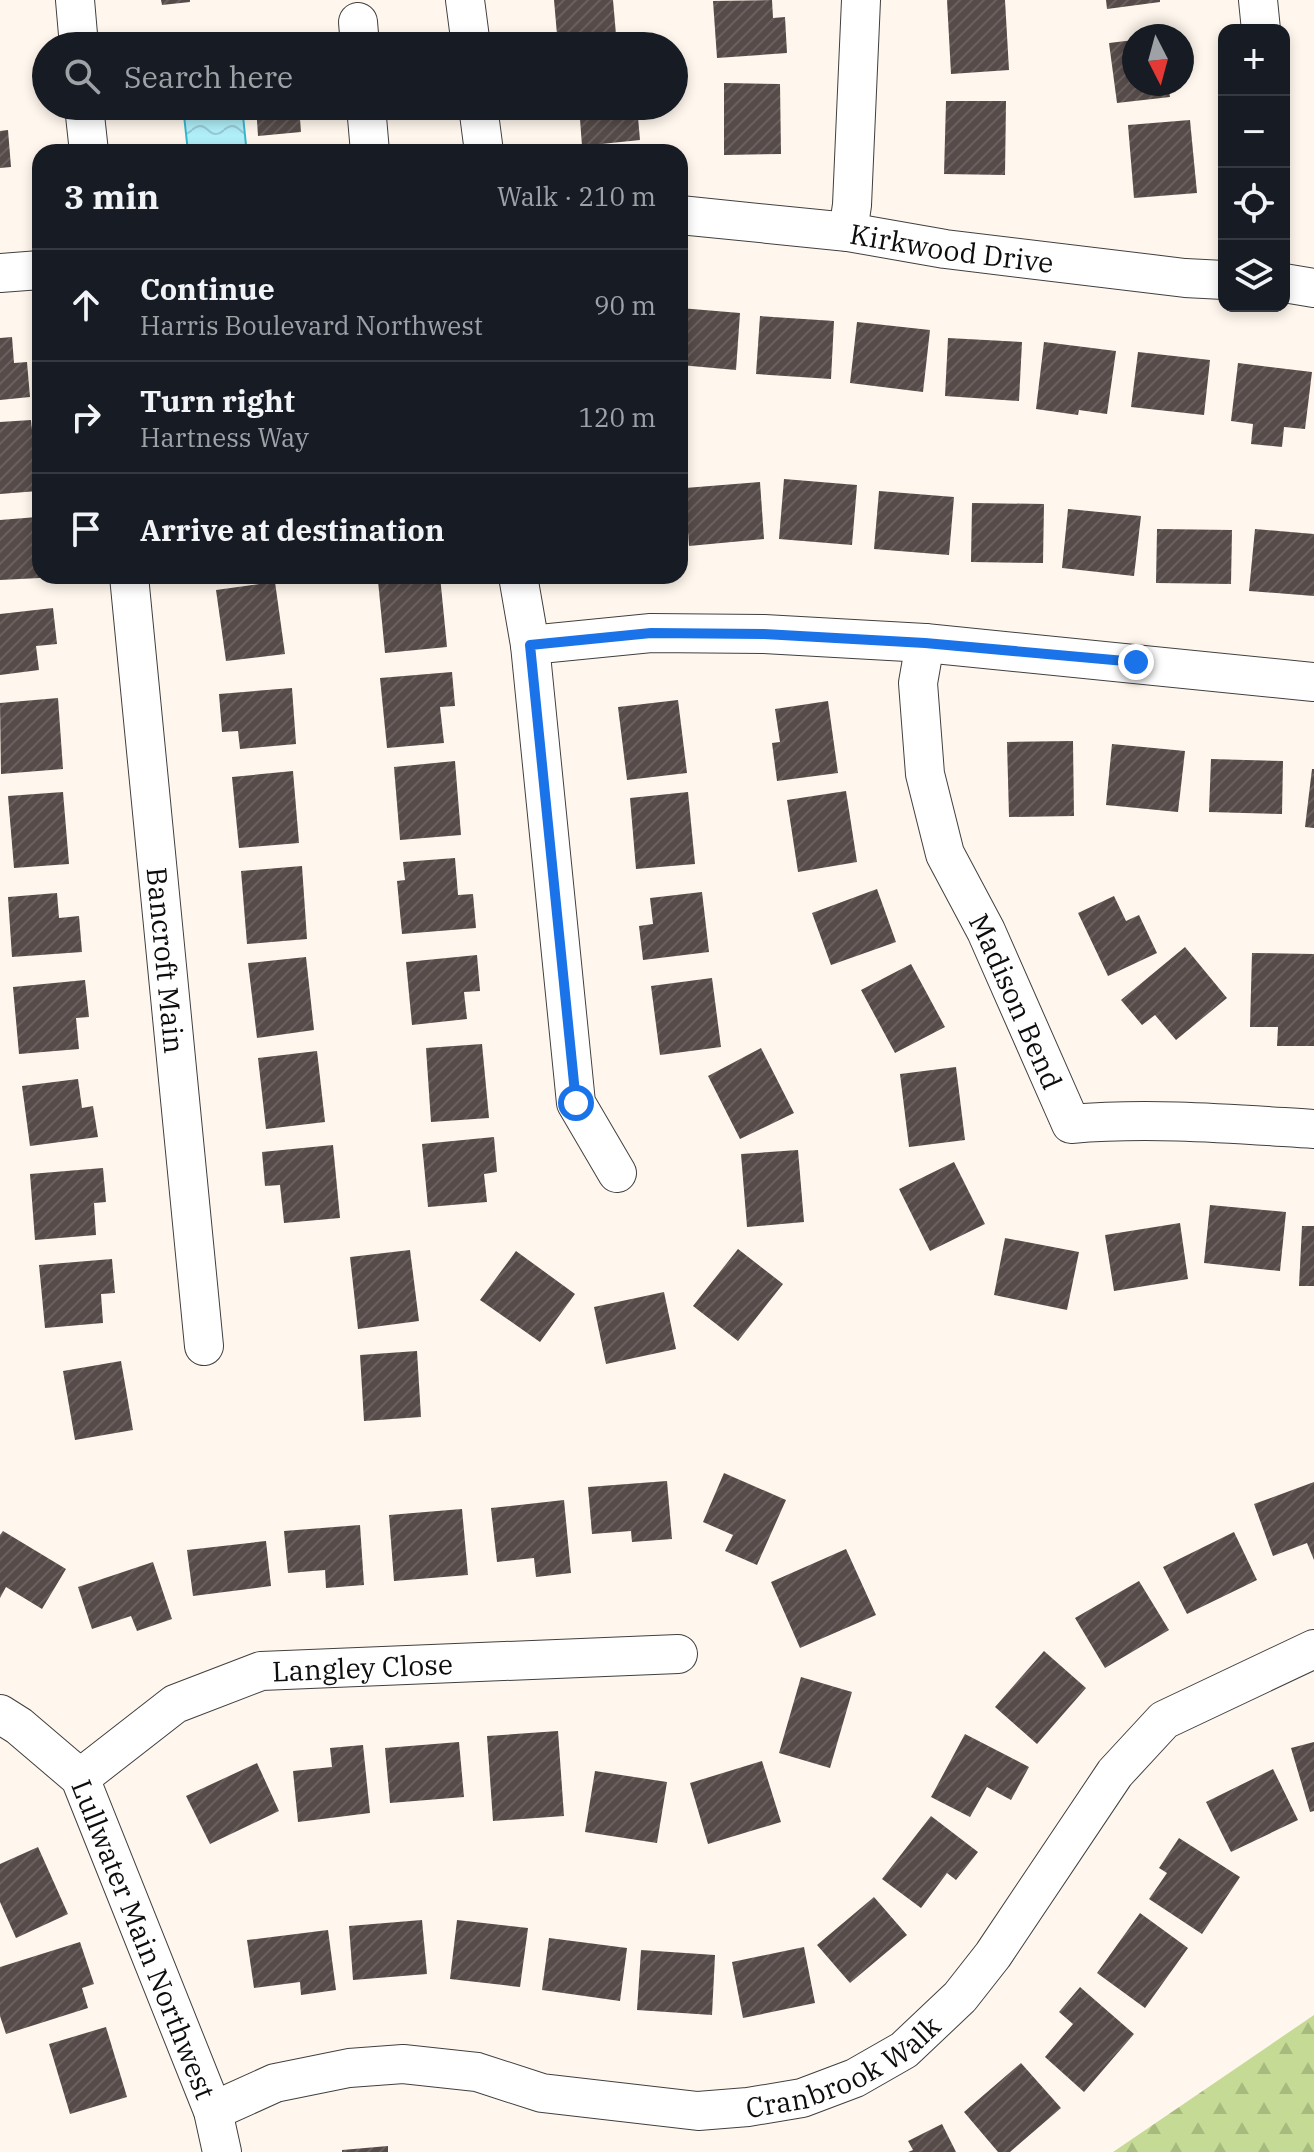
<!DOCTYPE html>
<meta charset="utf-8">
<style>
body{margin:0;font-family:"IBM Plex Serif",serif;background:#20242c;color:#f1f3f6}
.controls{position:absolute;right:24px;top:24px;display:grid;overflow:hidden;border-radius:16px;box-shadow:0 4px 12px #0003}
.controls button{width:72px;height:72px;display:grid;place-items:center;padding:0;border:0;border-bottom:2px solid #363941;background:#171b24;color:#f1f3f6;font:40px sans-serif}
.compass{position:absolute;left:1122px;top:24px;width:72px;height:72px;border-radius:50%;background:#171b24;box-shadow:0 4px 12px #0003;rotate:174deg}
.stop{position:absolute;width:24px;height:24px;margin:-18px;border:6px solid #1a73e8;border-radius:50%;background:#fff}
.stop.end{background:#1a73e8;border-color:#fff;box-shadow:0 2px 8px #0008}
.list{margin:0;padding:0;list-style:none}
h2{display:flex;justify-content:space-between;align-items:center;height:104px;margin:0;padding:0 32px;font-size:34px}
h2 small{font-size:26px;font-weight:400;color:#9ea1a6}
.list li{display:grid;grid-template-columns:52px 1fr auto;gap:24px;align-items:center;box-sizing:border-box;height:112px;padding:0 32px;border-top:2px solid #363941}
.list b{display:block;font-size:30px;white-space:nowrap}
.list p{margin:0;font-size:26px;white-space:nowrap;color:#9ea1a6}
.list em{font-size:26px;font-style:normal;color:#9ea1a6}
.icon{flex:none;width:44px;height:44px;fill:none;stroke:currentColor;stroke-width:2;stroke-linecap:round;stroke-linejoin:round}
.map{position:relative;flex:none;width:1314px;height:2152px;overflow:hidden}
.search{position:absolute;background:#171b24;box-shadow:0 4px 12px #0003;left:32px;top:32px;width:656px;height:88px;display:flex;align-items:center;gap:20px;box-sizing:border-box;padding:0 28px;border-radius:44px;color:#9ea1a6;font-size:30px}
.panel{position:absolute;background:#171b24;box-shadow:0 4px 12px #0003;left:32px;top:144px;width:656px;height:440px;border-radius:24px}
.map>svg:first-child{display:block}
.forest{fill:url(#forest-firs)}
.water{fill:url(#water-waves);stroke:#35b7d1;stroke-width:2}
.building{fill:url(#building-hatch)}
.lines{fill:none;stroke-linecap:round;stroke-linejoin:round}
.minor-casing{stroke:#404040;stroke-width:40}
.minor{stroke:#fff;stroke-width:38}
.route{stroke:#1a73e8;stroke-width:10}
.labels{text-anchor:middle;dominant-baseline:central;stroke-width:8;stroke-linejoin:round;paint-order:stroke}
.street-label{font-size:28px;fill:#0d0d0d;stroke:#fff}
</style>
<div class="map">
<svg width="1314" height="2152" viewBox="0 0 1314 2152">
<defs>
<pattern id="forest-firs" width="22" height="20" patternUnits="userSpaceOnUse" patternTransform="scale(2)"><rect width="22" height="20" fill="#c5db95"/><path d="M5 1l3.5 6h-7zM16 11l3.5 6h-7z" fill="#a8bb7f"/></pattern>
<pattern id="water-waves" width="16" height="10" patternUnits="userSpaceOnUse" patternTransform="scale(2)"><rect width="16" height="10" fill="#b0eef8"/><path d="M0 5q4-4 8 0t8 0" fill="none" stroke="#96cbd3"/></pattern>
<pattern id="building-hatch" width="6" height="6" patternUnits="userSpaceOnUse" patternTransform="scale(2)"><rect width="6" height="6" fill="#564b49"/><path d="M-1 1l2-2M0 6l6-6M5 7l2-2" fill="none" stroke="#69605f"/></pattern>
</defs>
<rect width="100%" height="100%" fill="#fff7ed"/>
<path class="forest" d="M1314,2015v137h-201z"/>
<path class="water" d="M183,106h59l4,39h10v7h-68z"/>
<path class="building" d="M161,0h29v2l-28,3z
M554,0h59l4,46h-59z
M772,0l1,18 12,-1 2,36 -70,5 -4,-57z
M947,0h58l4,70 -58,4z
M1106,0h54v2l-53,7z
M1134,40v44h34l2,13 -53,6 -8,-60z
M724,83l56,1 1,70 -57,1z
M946,101h60l-1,74 -61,-1z
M256,106h43l2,26 -43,4z
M579,106h58l3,34 -58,6z
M1190,120l7,73 -63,5 -6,-73z
M8,130l3,37 -11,1v-37z
M680,308l60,5 -4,57 -56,-5z
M760,316l74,5 -3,58 -75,-5z
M857,322l73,8 -7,62 -73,-9z
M12,337l2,26 13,-1 3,35 -30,3v-62z
M948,338l74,4 -3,59 -74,-5z
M1044,342l72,9 -9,63 -28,-4 -1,5 -42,-6z
M1138,352l72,8 -6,55 -73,-8z
M1238,363l74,9 -7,57 -21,-2 -2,20 -31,-3 2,-20 -22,-3z
M31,420l7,71 -38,3v-72z
M784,479l73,6 -5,60 -73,-6z
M760,482l4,57 -75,7 -4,-58z
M879,491l75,6 -5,58 -75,-6z
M972,503l72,1 -1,59 -72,-1z
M1068,509l73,7 -7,60 -72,-8z
M37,517l3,61 -40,2v-60z
M1157,529l75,1 -1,54 -75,-1z
M1255,529l59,5v62l-65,-5z
M440,576l7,71 -62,6 -7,-72z
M275,582l10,72 -59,7 -10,-71z
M53,608l4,36 -21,2 3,24 -39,5v-61z
M452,672l3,34 -15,1 4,36 -57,5 -7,-70z
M292,688l4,56 -56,5 -2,-18 -16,1 -3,-38z
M58,698l5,71 -62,5 -1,-71z
M678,700l9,73 -60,7 -9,-73z
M828,701l10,72 -61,8 -5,-38 8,-1 -5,-33z
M1073,741l1,75 -65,1 -2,-75z
M1112,744l73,7 -7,61 -72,-7z
M1211,759l72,2 -1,53 -73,-2z
M455,761l6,74 -61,5 -6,-73z
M1312,769h2v59l-9,-1z
M293,771l6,72 -60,5 -7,-71z
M846,791l11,71 -59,10 -11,-72z
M63,792l6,72 -55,4 -6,-72z
M688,792l7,72 -59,5 -6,-71z
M455,858l3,37 15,-1 3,34 -74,6 -5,-53 8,-1 -2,-18z
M302,866l5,73 -60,5 -6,-73z
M877,889l19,53 -65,23 -19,-52z
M702,892l7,60 -66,8 -4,-34 14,-2 -3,-26z
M57,893l2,25 20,-2 3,36 -70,5 -4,-60z
M1114,896l12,25 13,-6 18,38 -49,23 -30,-63z
M1185,947l42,51 -51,42 -21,-25 -13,10 -21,-25z
M1252,953l62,1v92h-37l1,-19h-28z
M477,955l3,36 -16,1 3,27 -55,6 -6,-63z
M306,957l8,73 -57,8 -9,-75z
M911,964l34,63 -50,26 -34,-63z
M712,978l9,69 -61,8 -9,-69z
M85,980l4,37 -13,1 3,31 -60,5 -6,-67z
M482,1044l7,74 -58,4 -5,-74z
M761,1048l33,65 -54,26 -32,-63z
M317,1051l8,71 -59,7 -8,-71z
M956,1067l9,73 -56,7 -9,-73z
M78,1079l4,29 11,-2 5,31 -68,9 -8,-60z
M494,1137l3,35 -13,2 3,28 -59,5 -6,-63z
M333,1145l7,73 -56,5 -4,-38 -15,1 -3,-34z
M798,1150l6,72 -57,5 -6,-73z
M954,1162l31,62 -55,27 -31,-62z
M103,1168l3,34 -12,1 2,32 -61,5 -5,-66z
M1210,1205l76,7 -6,59 -76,-8z
M1180,1223l8,56 -74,12 -9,-56z
M1302,1226h12v60h-15z
M1005,1238l74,14 -12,58 -73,-15z
M738,1249l45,35 -45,57 -45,-35z
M410,1250l9,71 -61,8 -8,-72z
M516,1251l59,43 -35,48 -60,-42z
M112,1259l3,34 -14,1 2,29 -58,5 -6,-63z
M664,1292l12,57 -70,15 -12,-57z
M417,1351l4,66 -57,4 -4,-66z
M121,1361l12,69 -58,10 -12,-69z
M724,1473l62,27 -29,65 -32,-14 8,-16 -30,-13z
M667,1481l5,58 -40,3 -1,-11 -39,3 -4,-47z
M1314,1482v78l-7,-17 -34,13 -19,-52z
M564,1500l7,73 -35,4 -2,-19 -37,4 -6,-54z
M462,1509l6,66 -74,6 -5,-66z
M360,1525l4,60 -38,3 -1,-18 -37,3 -4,-42z
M3,1531l63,38 -24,40 -36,-22 -6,11v-63z
M1234,1532l23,48 -70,34 -24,-47z
M266,1541l5,45 -78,10 -6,-46z
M846,1549l30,66 -76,33 -29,-66z
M153,1562l19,57 -35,12 -6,-15 -39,13 -14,-42z
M1139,1581l30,49 -64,38 -30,-50z
M1044,1651l42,37 -49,56 -42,-37z
M801,1677l51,15 -22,76 -51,-15z
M558,1731l6,85 -71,5 -6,-85z
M965,1734l64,33 -18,33 -24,-13 -17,30 -39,-20z
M459,1742l5,55 -74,6 -5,-55z
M1314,1742v69l-4,1 -19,-64z
M363,1745l7,68 -72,9 -5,-51 39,-4 -2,-19z
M762,1761l19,61 -73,22 -18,-61z
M257,1763l22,48 -69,33 -24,-48z
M1273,1769l25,51 -67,32 -25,-50z
M595,1771l72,11 -10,61 -72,-11z
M931,1816l47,36 -22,28 -9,-7 -26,35 -39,-29z
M1179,1838l61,39 -38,57 -53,-35 18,-26 -8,-5z
M38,1847l30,67 -52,24 -16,-36v-38z
M874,1897l33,38 -57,48 -33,-38z
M1140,1913l48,35 -43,60 -48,-35z
M422,1920l5,54 -74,6 -4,-54z
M457,1920l71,8 -8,59 -70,-8z
M328,1930l8,60 -35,5 -1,-13 -46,6 -7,-48z
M549,1938l78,10 -7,53 -78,-11z
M80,1942l14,42 -12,4 6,20 -82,26 -6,-18v-49z
M804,1947l11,56 -72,15 -11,-56z
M641,1950l74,5 -3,60 -75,-5z
M1080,1987l54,47 -50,58 -39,-35 28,-33 -14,-12z
M106,2027l21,70 -57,17 -21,-70z
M1021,2063l40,45 -51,44h-12l-34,-40z
M942,2124l14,28h-48l5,-2 -5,-9z
M388,2146v6h-46v-2z"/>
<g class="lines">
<g class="minor-casing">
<g id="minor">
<path d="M75,0l4,46"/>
<path d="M465,0l6,46"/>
<path d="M1258,0l3,30"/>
<path d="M358,22l2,24"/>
<path d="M84,106l5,46"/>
<path d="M366,106l4,46"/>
<path d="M478,106l6,46"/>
<path id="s1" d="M680,215l168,17 97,17 240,29 39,2"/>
<path d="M848,232l4,-27 9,-205"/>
<path d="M0,273l40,-3"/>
<path d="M1284,283l30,5"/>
<path id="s2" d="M129,576l75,770"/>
<path d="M518,576l12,69 46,458 41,70"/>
<path id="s3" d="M925,643l-7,40 7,91 20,80 41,77 85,193c81,-7 162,0 243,5"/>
<path d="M530,645l121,-12 113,1 161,9 389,39"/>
<path id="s4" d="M0,1714l19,12 61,52 133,333 9,41"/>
<path id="s5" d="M80,1778l95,-74 86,-33 417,-17"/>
<path id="s6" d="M213,2111l62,-28 74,-15 54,-4 74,8 65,21 156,18 50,-4 54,-9 53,-20 49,-28 56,-53 33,-42 122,-182 49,-53 150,-71"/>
</g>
</g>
<use href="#minor" class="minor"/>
</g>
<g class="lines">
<path class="route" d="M576,1103l-46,-458 121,-12 113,1 161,9 211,19"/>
</g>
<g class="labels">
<g class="street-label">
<text stroke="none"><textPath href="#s1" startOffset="274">Kirkwood Drive</textPath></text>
<text stroke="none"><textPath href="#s2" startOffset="386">Bancroft Main</textPath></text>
<text stroke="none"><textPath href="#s3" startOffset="378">Madison Bend</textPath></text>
<text stroke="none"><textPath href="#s5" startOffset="314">Langley Close</textPath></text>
<text stroke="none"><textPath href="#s4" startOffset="276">Lullwater Main Northwest</textPath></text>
<text stroke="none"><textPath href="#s6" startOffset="652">Cranbrook Walk</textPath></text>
</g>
</g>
</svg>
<div class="controls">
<button>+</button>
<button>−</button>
<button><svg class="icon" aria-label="locate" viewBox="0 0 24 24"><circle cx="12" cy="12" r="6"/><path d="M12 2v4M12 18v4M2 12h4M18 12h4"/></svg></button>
<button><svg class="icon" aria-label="layers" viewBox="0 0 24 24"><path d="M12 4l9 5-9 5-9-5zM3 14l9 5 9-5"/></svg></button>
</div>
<svg class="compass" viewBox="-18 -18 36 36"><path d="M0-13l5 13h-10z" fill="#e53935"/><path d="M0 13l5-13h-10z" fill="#9ea1a6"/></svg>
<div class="stop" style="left:576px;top:1103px"></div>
<div class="stop end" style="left:1136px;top:662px"></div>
<div class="search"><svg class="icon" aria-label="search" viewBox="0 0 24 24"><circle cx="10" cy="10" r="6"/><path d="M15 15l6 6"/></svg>Search here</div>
<section class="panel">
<h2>3 min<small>Walk · 210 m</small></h2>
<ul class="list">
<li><svg class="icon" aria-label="ahead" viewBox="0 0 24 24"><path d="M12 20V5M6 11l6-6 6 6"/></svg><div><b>Continue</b><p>Harris Boulevard Northwest</p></div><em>90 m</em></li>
<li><svg class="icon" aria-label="right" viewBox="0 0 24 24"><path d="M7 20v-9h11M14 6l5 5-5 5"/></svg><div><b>Turn right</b><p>Hartness Way</p></div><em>120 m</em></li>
<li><svg class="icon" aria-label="arrive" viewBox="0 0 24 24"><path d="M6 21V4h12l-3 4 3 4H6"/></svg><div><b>Arrive at destination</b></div></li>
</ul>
</section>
</div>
